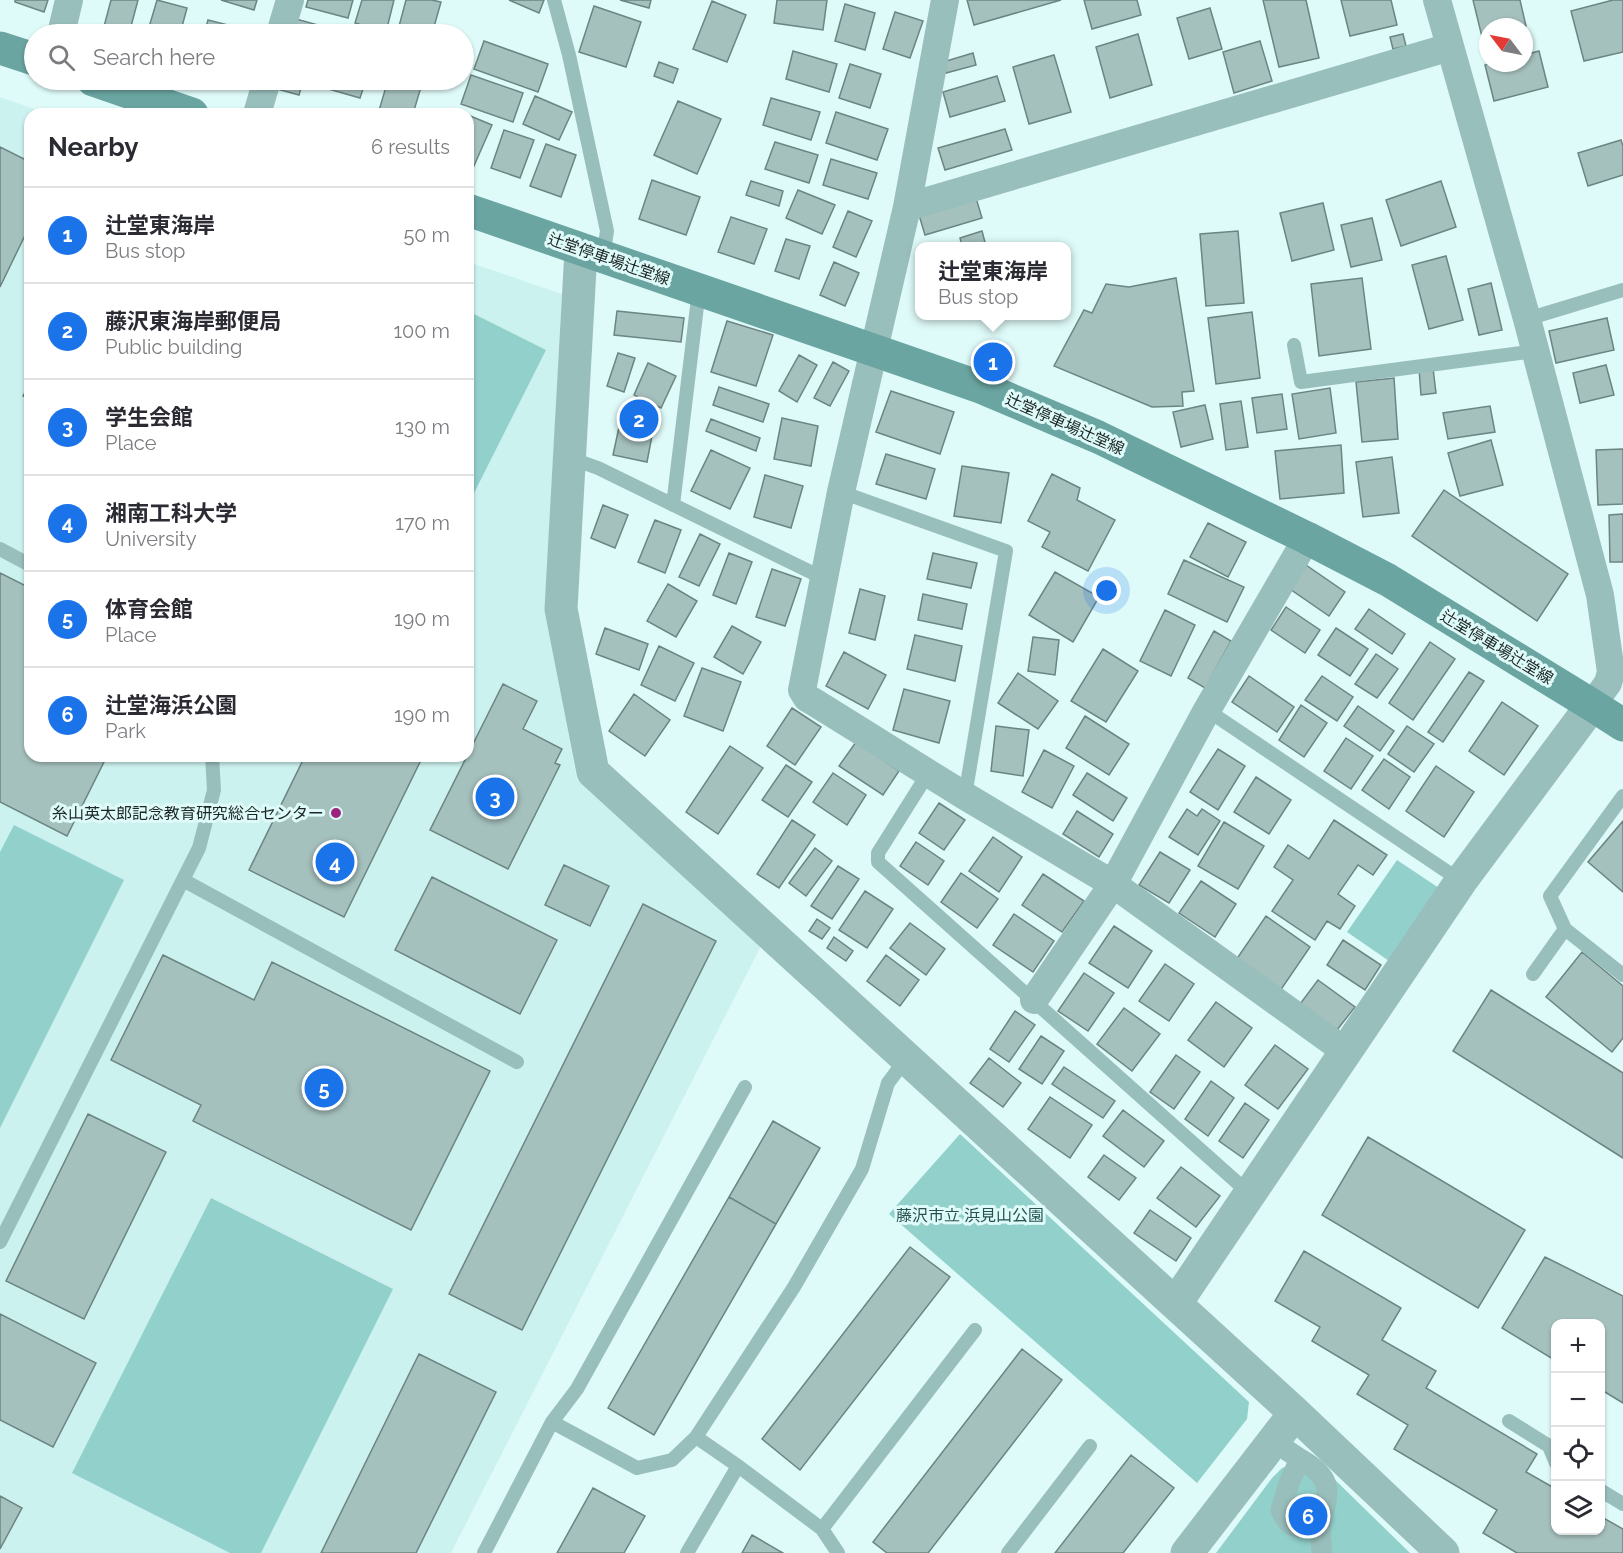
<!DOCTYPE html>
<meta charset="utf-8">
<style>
body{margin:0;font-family:Raleway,"Noto Sans JP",sans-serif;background:#f2f2f3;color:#2b2b33}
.controls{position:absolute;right:18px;bottom:18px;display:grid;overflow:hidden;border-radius:12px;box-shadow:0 2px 4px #0004}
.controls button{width:54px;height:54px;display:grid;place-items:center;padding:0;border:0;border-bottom:2px solid #e1e1e2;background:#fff;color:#2b2b33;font:30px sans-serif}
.compass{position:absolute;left:1479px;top:18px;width:54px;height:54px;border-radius:50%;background:#fff;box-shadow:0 2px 4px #0004;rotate:302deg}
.you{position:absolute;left:1107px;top:591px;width:21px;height:21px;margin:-15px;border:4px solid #fff;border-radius:50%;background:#1a73e8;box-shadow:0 0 0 9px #1a73e833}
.badge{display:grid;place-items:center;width:39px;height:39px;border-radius:50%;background:#1a73e8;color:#fff;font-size:20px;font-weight:700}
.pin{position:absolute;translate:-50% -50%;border:3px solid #fff;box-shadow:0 2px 6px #0006}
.popup{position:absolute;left:915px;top:242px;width:156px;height:78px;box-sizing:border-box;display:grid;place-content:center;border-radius:12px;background:#fff;filter:drop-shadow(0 2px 4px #0005);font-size:20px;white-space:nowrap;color:#7c7c81}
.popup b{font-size:22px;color:#2b2b33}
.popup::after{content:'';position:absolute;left:50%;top:100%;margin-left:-12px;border:12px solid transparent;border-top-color:#fff}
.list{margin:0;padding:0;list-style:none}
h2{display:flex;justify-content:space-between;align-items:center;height:78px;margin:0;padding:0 24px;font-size:26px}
h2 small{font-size:20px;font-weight:400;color:#7c7c81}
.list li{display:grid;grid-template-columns:39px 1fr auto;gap:18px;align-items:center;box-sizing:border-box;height:96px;padding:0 24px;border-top:2px solid #e1e1e2}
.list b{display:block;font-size:22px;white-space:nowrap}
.list p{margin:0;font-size:20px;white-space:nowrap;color:#7c7c81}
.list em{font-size:20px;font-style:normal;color:#7c7c81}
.icon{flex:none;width:33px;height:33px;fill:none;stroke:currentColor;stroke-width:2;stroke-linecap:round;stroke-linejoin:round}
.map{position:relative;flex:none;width:1623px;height:1553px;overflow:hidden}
.search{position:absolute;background:#fff;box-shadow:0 2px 4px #0004;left:24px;top:24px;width:450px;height:66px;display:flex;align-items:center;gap:15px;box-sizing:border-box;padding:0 21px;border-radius:33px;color:#7c7c81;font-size:22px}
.panel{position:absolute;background:#fff;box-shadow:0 2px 4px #0004;left:24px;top:108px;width:450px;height:654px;border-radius:18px}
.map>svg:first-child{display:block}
.built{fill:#ccf2ef}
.green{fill:#92d0cb}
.building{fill:#a5c1be;stroke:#6b8583;stroke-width:1.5}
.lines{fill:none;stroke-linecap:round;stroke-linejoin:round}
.service{stroke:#99bfbc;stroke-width:14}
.pedestrian{stroke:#99bfbc;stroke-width:21}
.minor{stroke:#99bfbc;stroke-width:28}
.tertiary{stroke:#99bfbc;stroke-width:33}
.secondary{stroke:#6aa5a1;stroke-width:33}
.poi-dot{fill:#9c247d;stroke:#dffbf9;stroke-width:2}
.labels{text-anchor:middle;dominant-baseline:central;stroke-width:6;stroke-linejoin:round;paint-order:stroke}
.street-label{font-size:16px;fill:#1c2626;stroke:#dffbf9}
.poi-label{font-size:16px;fill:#1c2626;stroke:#dffbf9;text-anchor:end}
.park-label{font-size:16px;fill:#26524f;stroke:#dffbf9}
</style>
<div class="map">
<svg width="1623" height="1553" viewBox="0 0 1623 1553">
<rect width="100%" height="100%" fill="#dffbf9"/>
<path class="built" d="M0,97l48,17h-18v642h438v-494l94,32 -17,316 32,169 184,167 -310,607h-451z"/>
<path class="green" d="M468,311l78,39 -78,155z
M14,825l110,55 -124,248v-276z
M1397,860l45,30 -50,73 -45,-31z
M960,1134l289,268 -2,17 -50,64 -308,-269z
M211,1198l182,91 -132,264h-31l-158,-80z
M1293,1464l36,10 81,79h-194l56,-75 10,-10z"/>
<path class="building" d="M15,0h33l-4,12 -29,-10z
M111,0h27l-9,34h-27z
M157,0l30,8 -7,26h-33z
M221,0h36l-3,10z
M308,0h45l-5,18 -42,-11z
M362,0h32l-8,32 -31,-9z
M406,0h26l9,2 -9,32h-19l-15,-4z
M509,0h35l-5,13z
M620,0h31l-2,8z
M777,0h50l-4,30 -49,-7z
M967,0h94l-87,25z
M1084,0h53l4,15 -49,14z
M1263,0h43l13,58 -40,9z
M1341,0h50l6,25 -47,11z
M1473,0h47l6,26 -38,1v9l-6,1z
M1613,0h10v52l-39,9 -13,-50z
M712,1l34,14 -19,47 -34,-13z
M845,4l30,9 -10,37 -30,-9z
M594,6l47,16 -15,45 -47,-15z
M1210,8l12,41 -33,10 -12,-41z
M895,12l28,9 -13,37 -27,-9z
M296,19l22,6 -2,9h-24z
M208,20l32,8 -1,6h-35z
M1138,34l14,51 -42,13 -14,-51z
M1403,34l3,12 -13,3 -3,-12z
M484,41l64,23 -10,28 -64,-23z
M1260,41l12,40 -38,12 -11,-41z
M793,51l44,13 -8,28 -43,-13z
M1539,51l9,36 -54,14 -9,-36 8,-2h31v-8z
M973,53l3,12 -30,8 -3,-11z
M1054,55l17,57 -42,12 -16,-57z
M659,62l19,7 -5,14 -19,-7z
M850,64l31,10 -11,34 -31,-10z
M471,75l52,18 -10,29 -52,-18z
M997,76l8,25 -55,16 -7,-25z
M280,80h23l-4,15 -22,-6z
M319,80h47l-6,18 -42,-12z
M388,80h35l-10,34h-35z
M535,96l37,16 -13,28 -36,-16z
M771,98l49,14 -9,28 -48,-15z
M678,101l43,18 -24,55 -43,-19z
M836,112l52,17 -11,31 -51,-17z
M468,115l24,10 -19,43 -5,-2z
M1005,129l7,21 -67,20 -7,-22z
M504,130l30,10 -14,38 -29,-10z
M1621,140l2,6v29l-35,11 -10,-33z
M775,142l43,13 -9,28 -44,-14z
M546,144l30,11 -15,42 -31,-11z
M0,147l30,15v63l-30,62z
M831,159l46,14 -9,26 -45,-14z
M652,180l48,17 -14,38 -47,-16z
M751,181l32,10 -4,15 -33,-11z
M1441,181l15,46 -55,19 -15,-46z
M798,190l37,15 -13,29 -36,-16z
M976,198l6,20 -57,17 -6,-20z
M1323,203l11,47 -42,11 -12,-48z
M848,211l24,10 -16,36 -23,-10z
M731,217l36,12 -13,35 -36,-12z
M1372,218l10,42 -31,7 -10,-42z
M982,231l4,15h-24l-2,-8z
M1238,231l6,72 -38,3 -6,-72z
M786,239l24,7 -11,33 -24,-8z
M1446,256l17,64 -34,9 -17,-64z
M834,262l25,11 -14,33 -25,-11z
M1176,278l18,113 -12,1 1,14 -31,1 -98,-41 30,-56 8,3 14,-29 23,3z
M1362,278l9,71 -52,7 -8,-72z
M1491,283l11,47 -23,5 -11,-46z
M617,311l67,7 -3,24 -67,-7z
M1252,312l8,66 -44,6 -8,-66z
M1607,318l7,32 -58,13 -7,-32z
M727,321l46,14 -17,51 -45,-14z
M618,353l17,5 -11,34 -17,-6z
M799,355l18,10 -20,37 -18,-11z
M833,362l16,9 -19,35 -16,-8z
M648,363l28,13 -15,32 -27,-13z
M1606,365l8,30 -34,8 -7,-30z
M1433,368l3,25 -15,2 -2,-26z
M1394,378l4,61 -36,3 -6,-60z
M30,383v17l-7,-4z
M719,387l50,17 -6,18 -50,-17z
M1330,388l6,45 -37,6 -7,-45z
M891,391l63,21 -14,42 -64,-22z
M1282,394l5,35 -30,4 -5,-35z
M1241,401l7,46 -22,3 -6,-46z
M1205,405l8,34 -32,8 -8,-35z
M1490,406l5,26 -47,7 -5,-26z
M621,418l33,7 -7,37 -34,-7z
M782,418l36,8 -7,40 -37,-7z
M711,419l49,19 -4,13 -50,-20z
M1491,440l12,45 -43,11 -12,-43z
M1341,445l3,48 -64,6 -5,-48z
M1623,449v55l-25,1 -2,-55z
M711,450l39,18 -20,41 -39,-18z
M886,454l49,15 -9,30 -50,-15z
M1392,457l7,56 -36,4 -7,-55z
M962,466l47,7 -8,50 -47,-7z
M1052,474l28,14 -3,12 38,20 -27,51 -46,-24 8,-15 -22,-11z
M765,475l38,11 -12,42 -37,-11z
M1444,490l124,84 -31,47 -125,-85z
M603,505l25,10 -13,33 -24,-10z
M1623,514v48h-13l-1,-47z
M655,520l26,10 -16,43 -27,-11z
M1208,523l38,19 -18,35 -38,-20z
M700,534l20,10 -21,42 -20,-9z
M729,553l23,9 -16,42 -23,-9z
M933,553l44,10 -6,25 -44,-9z
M1184,560l60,27 -17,35 -59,-28z
M1306,565l39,27 -16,24 -39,-27z
M772,569l29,10 -16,47 -29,-9z
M1055,572l44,25 -26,45 -44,-27z
M0,573l30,15v168h77l-40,80 -67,-34z
M668,584l29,17 -21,36 -29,-16z
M860,589l25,7 -10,44 -26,-7z
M923,594l44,10 -5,25 -44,-9z
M1286,607l34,23 -15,23 -34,-23z
M1369,609l36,25 -13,20 -37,-25z
M1165,610l30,15 -24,51 -31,-15z
M732,626l29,16 -18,32 -29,-17z
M605,628l43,16 -9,26 -43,-16z
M1336,628l32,21 -18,27 -32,-21z
M1214,631l17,10 -26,47 -17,-10z
M915,635l47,11 -7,35 -48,-12z
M1033,637l26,3 -4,35 -27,-4z
M1430,642l25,17 -42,61 -24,-17z
M659,646l35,17 -19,38 -34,-16z
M1103,649l35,22 -32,51 -35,-21z
M844,652l42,23 -18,34 -42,-23z
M1376,654l22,15 -21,29 -22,-14z
M702,668l39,14 -18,49 -39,-15z
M1469,672l15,9 -41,61 -15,-10z
M1018,673l40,28 -20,28 -40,-26z
M1249,676l45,31 -17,25 -45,-30z
M1322,676l31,21 -16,24 -32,-21z
M503,684l34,17 -14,28 39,20 -7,14 5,2 -52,104 -78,-39z
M904,689l46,12 -11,42 -46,-13z
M634,694l36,26 -25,36 -36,-25z
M1502,702l36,24 -34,49 -35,-24z
M1301,705l26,18 -23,34 -25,-17z
M1358,706l36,25 -14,20 -36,-25z
M792,708l29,19 -26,38 -28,-19z
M1085,716l44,28 -20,31 -43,-27z
M996,726l33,4 -6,46 -32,-5z
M1407,726l27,18 -20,28 -26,-18z
M1346,738l27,18 -22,33 -27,-18z
M856,742l43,29 -16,24 -44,-29z
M730,746l33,22 -45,66 -32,-22z
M1218,749l27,17 -27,44 -28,-18z
M1044,750l30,16 -22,42 -30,-16z
M305,756h118l-79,161 -95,-47z
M1384,759l26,18 -21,32 -27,-19z
M786,765l26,17 -24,35 -26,-17z
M1436,766l38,26 -30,45 -38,-26z
M833,773l33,22 -19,30 -34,-23z
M1087,773l40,25 -14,23 -40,-26z
M1256,777l35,23 -22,34 -35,-22z
M939,803l26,17 -21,30 -25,-17z
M1187,809l10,7 5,-7 18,12 -22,34 -29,-18z
M1077,811l36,23 -14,23 -36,-23z
M792,820l23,15 -36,53 -22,-14z
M1334,820l53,35 -14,20 -15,-10 -20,29 17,12 -15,23 -13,-8 -12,19 -43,-29 21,-31 -19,-13 14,-22 21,14z
M1623,821v71l-35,-30z
M1224,822l40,24 -26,43 -40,-23z
M993,837l29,20 -23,35 -30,-21z
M916,842l28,19 -16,24 -28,-19z
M815,848l17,13 -26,35 -17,-13z
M1160,852l30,18 -21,33 -30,-18z
M564,865l45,21 -19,40 -45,-21z
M838,866l21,13 -27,40 -21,-13z
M961,873l37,26 -21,29 -36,-26z
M1043,874l41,27 -22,31 -40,-27z
M432,877l125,63 -37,74 -125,-64z
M1201,881l35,23 -21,33 -36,-24z
M865,891l28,18 -26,39 -28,-18z
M643,904l73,37 -194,389 -73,-36z
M1014,914l40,27 -21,31 -40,-27z
M1266,916l44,31 -30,44 -44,-31z
M817,919l13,9 -8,11 -13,-8z
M910,923l35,26 -19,26 -36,-27z
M1114,926l38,25 -24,37 -39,-25z
M834,937l19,14 -7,10 -19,-13z
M1343,940l38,25 -16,25 -38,-25z
M1582,952l41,34v52l-11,14 -66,-55z
M163,955l91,45 18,-38 218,109 -79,159 -218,-109 8,-16 -90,-45z
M886,955l33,25 -19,26 -33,-25z
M1165,964l29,20 -25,37 -30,-20z
M1084,973l30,20 -26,38 -30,-20z
M1318,980l37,27 -18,23 -37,-26z
M1491,990l132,83v85l-170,-107z
M1216,1002l36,26 -28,39 -36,-27z
M1124,1008l36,26 -28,37 -35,-27z
M1015,1011l20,14 -26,37 -19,-13z
M1041,1036l23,15 -22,33 -23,-15z
M1275,1045l33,24 -30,40 -33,-24z
M1176,1055l24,17 -26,37 -24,-17z
M989,1058l32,25 -18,24 -33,-24z
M1064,1067l51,34 -12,17 -51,-34z
M1211,1081l23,17 -26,38 -23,-17z
M1050,1097l42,28 -22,33 -42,-29z
M1245,1103l24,17 -26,38 -24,-17z
M1123,1110l41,31 -20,26 -41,-31z
M88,1114l78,38 -82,167 -78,-38z
M773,1121l47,27 -44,76 -47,-27z
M1368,1137l157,93 -47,78 -156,-93z
M1104,1155l32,23 -17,22 -31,-23z
M1181,1167l39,29 -24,31 -39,-29z
M729,1197l47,27 -122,211 -46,-27z
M1150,1210l41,28 -15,23 -42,-28z
M910,1247l40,30 -150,193 -38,-31z
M1304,1251l97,57 -19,32 54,31 -10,17 111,66 -11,18 30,17v41h44v-14l23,13v24h-106l-34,-20 14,-23 -103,-61 14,-24 -51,-31 12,-19 -57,-34 8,-14 -45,-26z
M1545,1257l78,39v107l-23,-14v-65h-44v37l-54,-33z
M0,1314l96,49 -43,84 -53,-27z
M1022,1349l40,31 -134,173h-41l-14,-11z
M419,1354l77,38 -80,161h-95z
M1131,1455l43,33 -51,65h-68z
M593,1488l52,28 -21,37h-67z
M0,1496l22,12 -22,41z
M752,1535l31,18h-41z"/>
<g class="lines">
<path class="service" d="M554,0l15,55 38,176 -4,27
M1527,319l96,-29
M1294,345l7,37 234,-31
M570,458l28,10 227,111
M841,492l165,59 -41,245
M673,505l26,-215
M0,549l30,16
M1207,710l254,171
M929,772l-51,81v9l372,332
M1623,796l-73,100 15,33 58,46
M183,880l334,182
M1533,974l32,-45
M0,1242l199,-394 15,-58 -2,-34
M1509,1421l40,25 7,17
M552,1422l25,-33 168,-302
M1600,1490l23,14
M822,1529l153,-199
M484,1553l68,-131 85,46 35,-8 24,-23
M687,1553l51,-87
M838,1553l-16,-24 -84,-63 -42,-29 98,-150 68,-118 26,-86 18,-24
M1008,1553l82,-107"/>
<path class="pedestrian" d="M1288,1451l12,8 -11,24 -8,27c9,22 18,17 39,18 8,-35 16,-49 -20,-69
M1320,1528l2,25"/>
<path class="minor" d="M945,0l-38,207 -66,285 -39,198 5,8 7,4 151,94 148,88 232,167
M1437,0l90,319 73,276 11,77 -3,11 -16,22
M61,34l8,-34
M280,34l10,-34
M257,114l10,-34
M907,207l543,-160
M1034,1000l79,-116 94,-174 100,-172"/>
<path class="tertiary" d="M581,250l-20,359 32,163 702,641
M1176,1303l285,-422 131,-176
M1187,1553l108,-140 148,140"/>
<path class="secondary" d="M0,48l34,11
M93,80l99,34
M468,210l515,178 115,49 209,101 81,42 204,125 31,20"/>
</g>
<circle class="poi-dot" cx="336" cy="813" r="6"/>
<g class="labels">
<g class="street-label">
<text transform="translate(609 259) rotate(19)">辻堂停車場辻堂線</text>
<text transform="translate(1065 424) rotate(24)">辻堂停車場辻堂線</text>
<text transform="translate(1497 647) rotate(31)">辻堂停車場辻堂線</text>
</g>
<g class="poi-label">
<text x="324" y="813">糸山英太郎記念教育研究総合センター</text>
</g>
<g class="park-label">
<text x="970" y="1215">藤沢市立 浜見山公園</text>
</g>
</g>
</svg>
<div class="controls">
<button>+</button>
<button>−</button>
<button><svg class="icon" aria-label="locate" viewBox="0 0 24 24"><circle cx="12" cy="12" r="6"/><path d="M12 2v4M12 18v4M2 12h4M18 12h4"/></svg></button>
<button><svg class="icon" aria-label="layers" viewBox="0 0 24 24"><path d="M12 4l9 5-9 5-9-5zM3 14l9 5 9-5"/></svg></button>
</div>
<svg class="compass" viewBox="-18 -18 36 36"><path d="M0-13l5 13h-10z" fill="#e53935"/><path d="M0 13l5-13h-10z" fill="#7c7c81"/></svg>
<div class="you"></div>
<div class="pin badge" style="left:993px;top:362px">1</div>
<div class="popup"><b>辻堂東海岸</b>Bus stop</div>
<div class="pin badge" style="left:639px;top:419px">2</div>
<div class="pin badge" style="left:495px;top:797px">3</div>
<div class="pin badge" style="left:335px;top:862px">4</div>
<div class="pin badge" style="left:324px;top:1088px">5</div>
<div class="pin badge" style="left:1308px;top:1516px">6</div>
<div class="search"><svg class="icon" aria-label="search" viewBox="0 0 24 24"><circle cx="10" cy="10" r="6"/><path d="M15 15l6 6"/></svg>Search here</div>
<section class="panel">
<h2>Nearby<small>6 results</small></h2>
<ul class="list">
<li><span class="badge">1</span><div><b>辻堂東海岸</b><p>Bus stop</p></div><em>50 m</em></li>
<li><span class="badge">2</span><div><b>藤沢東海岸郵便局</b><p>Public building</p></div><em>100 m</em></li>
<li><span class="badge">3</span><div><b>学生会館</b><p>Place</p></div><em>130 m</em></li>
<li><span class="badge">4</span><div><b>湘南工科大学</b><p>University</p></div><em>170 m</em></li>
<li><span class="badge">5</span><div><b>体育会館</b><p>Place</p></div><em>190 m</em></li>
<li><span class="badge">6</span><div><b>辻堂海浜公園</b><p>Park</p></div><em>190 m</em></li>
</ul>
</section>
</div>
